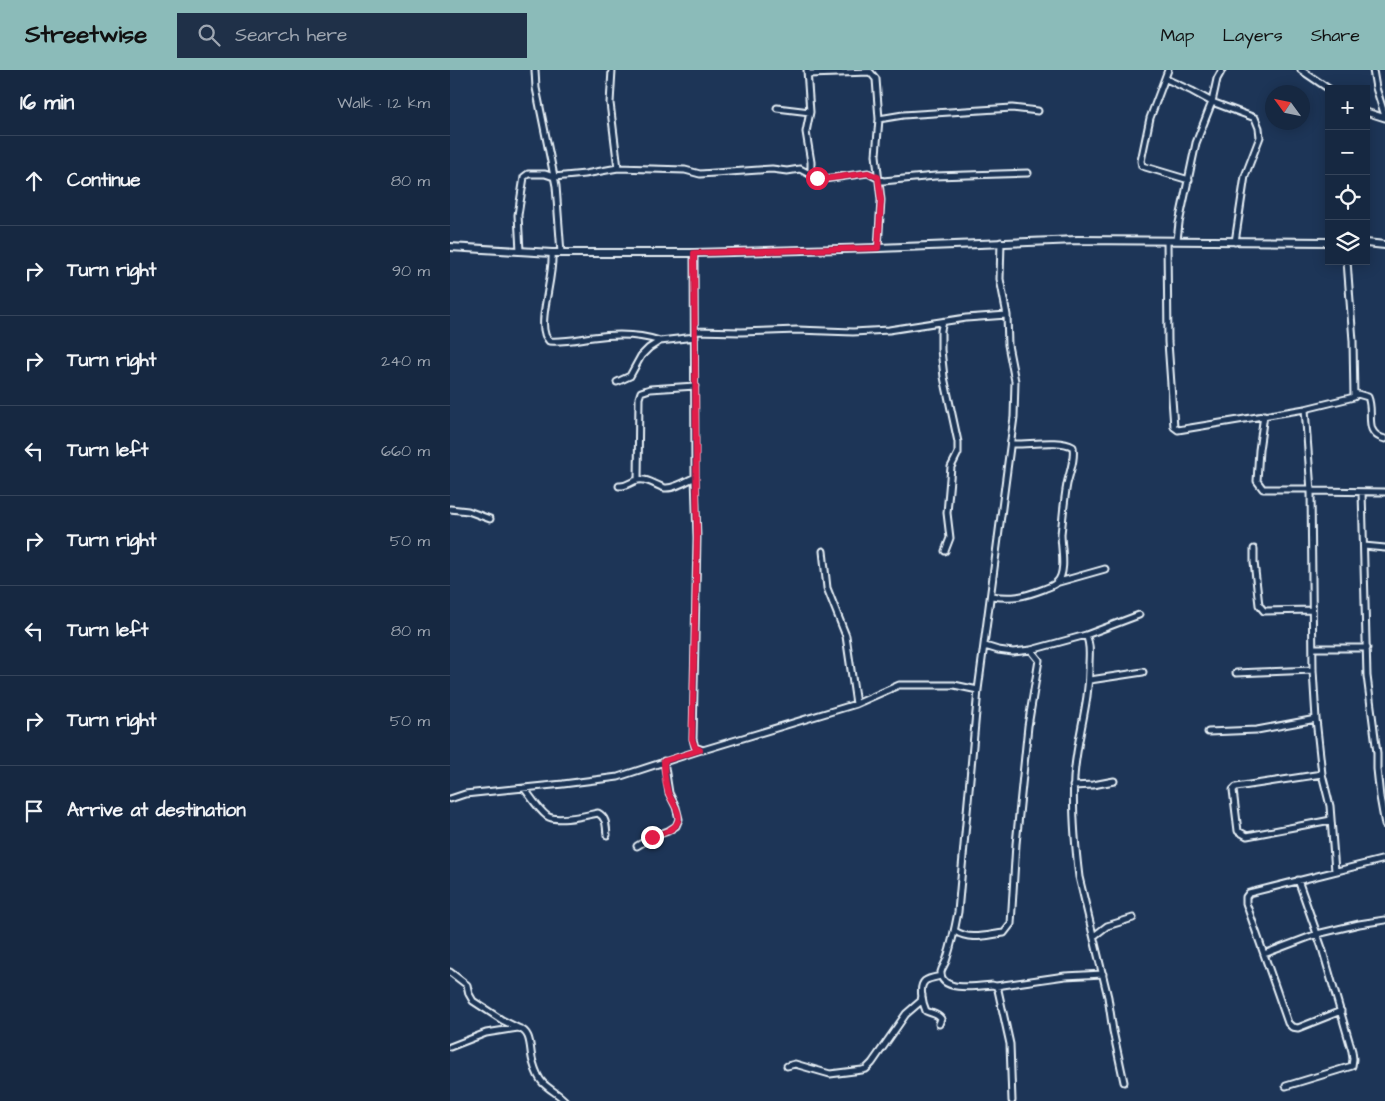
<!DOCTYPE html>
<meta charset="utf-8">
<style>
body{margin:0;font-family:"Architects Daughter",sans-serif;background:#1f3048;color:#f1f3f6}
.controls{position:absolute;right:15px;top:15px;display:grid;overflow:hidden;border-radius:0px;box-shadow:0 2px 12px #0003}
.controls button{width:45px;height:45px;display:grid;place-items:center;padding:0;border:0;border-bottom:1px solid #35445a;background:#162841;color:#f1f3f6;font:25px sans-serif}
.compass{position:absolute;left:815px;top:15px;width:45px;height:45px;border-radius:50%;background:#162841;box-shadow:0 2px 12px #0003;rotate:303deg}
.stop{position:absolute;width:15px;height:15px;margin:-11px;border:4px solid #e11d48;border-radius:50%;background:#fff}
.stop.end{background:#e11d48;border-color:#fff;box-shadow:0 1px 5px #0008}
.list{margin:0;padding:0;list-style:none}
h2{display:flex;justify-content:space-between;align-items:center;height:65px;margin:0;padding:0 20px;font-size:21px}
h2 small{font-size:16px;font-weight:400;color:#9ea6b1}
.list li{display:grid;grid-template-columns:32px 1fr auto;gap:15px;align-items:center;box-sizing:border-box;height:90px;padding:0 20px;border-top:1px solid #35445a}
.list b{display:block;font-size:19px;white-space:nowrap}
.list em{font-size:16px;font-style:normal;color:#9ea6b1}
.icon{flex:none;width:28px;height:28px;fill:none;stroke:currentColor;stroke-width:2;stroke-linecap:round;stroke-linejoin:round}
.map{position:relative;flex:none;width:935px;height:1031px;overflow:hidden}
header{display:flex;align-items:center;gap:30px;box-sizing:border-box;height:70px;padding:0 25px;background:#8bbbb9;color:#111}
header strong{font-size:24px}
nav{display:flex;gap:28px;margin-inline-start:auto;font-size:18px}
.search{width:350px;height:45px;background:#1f3048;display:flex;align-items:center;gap:12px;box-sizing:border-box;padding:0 18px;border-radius:0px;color:#9ea6b1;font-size:19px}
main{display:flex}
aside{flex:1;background:#162841}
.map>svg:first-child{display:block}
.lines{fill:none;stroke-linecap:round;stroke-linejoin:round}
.minor-casing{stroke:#e8f1f8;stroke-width:9}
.major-casing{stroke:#e8f1f8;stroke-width:10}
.minor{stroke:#1d3557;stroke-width:5}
.major{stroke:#1d3557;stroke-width:6}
.route{stroke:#e11d48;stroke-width:6}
</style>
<header>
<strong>Streetwise</strong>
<div class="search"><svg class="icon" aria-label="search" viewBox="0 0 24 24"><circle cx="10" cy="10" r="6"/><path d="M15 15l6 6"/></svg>Search here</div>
<nav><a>Map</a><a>Layers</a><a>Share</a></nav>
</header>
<main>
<aside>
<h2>16 min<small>Walk · 1.2 km</small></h2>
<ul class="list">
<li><svg class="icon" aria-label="ahead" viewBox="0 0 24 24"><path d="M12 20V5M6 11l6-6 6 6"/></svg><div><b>Continue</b></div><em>80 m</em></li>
<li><svg class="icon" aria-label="right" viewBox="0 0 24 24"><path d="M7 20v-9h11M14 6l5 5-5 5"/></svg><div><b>Turn right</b></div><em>90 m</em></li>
<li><svg class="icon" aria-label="right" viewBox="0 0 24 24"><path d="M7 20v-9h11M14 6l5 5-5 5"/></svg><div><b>Turn right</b></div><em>240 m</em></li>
<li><svg class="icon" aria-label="left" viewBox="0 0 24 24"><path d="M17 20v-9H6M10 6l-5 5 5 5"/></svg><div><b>Turn left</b></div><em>660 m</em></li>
<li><svg class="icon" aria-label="right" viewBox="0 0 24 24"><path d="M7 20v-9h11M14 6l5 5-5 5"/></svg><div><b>Turn right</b></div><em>50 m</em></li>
<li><svg class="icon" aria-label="left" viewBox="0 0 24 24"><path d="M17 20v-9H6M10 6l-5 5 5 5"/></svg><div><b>Turn left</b></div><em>80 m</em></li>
<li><svg class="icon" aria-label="right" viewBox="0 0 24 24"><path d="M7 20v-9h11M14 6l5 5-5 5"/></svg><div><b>Turn right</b></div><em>50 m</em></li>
<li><svg class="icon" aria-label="arrive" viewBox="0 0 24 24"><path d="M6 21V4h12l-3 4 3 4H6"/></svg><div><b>Arrive at destination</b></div></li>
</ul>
</aside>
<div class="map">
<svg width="935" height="1031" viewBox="0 0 935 1031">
<rect width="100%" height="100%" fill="#1d3557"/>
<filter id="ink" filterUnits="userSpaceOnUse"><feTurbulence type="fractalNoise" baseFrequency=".02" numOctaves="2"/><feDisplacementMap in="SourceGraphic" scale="10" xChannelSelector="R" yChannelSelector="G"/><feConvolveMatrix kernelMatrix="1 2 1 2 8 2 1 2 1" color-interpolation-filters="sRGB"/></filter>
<g filter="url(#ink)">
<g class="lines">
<g class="minor-casing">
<path id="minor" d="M85,0l1,18 20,98 5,67
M162,0l-2,33 8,65
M357,0l3,42 -4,20 5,30v11
M718,0l-18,48 -9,43 1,5 47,14
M772,0l-5,9 -5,23 43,16 4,10 1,9 -15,39 -10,66
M851,0l28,19
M923,0l3,18 9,28
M358,4l62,-2 6,7 3,40 -3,36 5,45 -3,48
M716,9l26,12 20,11 -16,41 -17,80 -2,17
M327,38l33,4
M916,42l19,6
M429,49l24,-4 109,-7 26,3
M717,171l1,101 6,85 4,3 127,-21 49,-12 -1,-56 -6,-80
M551,172l-1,37 7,36 1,30 7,36 -1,36 -36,273 -20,222c-3,16 -6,31 -11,46 -1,5 -5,9 -6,14 -1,21 39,14 51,13l4,1 2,4 12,54 2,57
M70,181l-2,-36 6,-38 4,-3h17l9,3 31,-3 33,-6 67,2 15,4 72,-5 15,2 13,-2 17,9 7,1 44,-6 15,8 52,-5 93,-3
M102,183c2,23 -13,64 -7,81 0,2 3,5 4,7 16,1 29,-2 44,-4 21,-3 46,-3 67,4
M244,183l1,224 2,61 -4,201 2,8 8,3 153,-46
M493,252l-2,8v20l3,27 14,65v11l-7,14 -4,46 3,25 -5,13
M245,261l46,1 56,-2 56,2 36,-2 77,-12 41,-3
M167,312l13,-6 11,-20 8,-8 11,-7 35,-4
M904,323l14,4c7,16 -6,36 17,42
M855,339l6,82 2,179 3,49 6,55 8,32 5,65
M814,345l-5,35 -2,31 6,8h48
M188,410l1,-82 2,-6 9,-3 45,-3
M169,416c8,1 12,-5 19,-6 10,-2 18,6 27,8 9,1 22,-7 30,-11
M861,421l74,1
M912,422l5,184 10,77v16l3,28 5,28
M0,439l18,2 22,8
M914,476l21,2
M804,479v13l5,43 5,6 48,-1
M373,481l4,37 19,48 10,68 43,-19h55l24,5
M609,512l46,-13
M541,526c22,3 32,1 53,-7 4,-2 10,-3 13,-7 10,-9 4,-35 4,-48 2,-17 3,-34 6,-50 3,-13 8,-24 6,-37 -13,-8 -46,-2 -62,-3
M636,565c5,10 3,20 3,30 1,38 -13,75 -15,113 -2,32 1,66 5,99l29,120 5,34 11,51
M535,576l13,4 15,2 18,-2 55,-15 53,-20
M863,578h54
M786,603l77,-3
M640,610l53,-8
M758,662l49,-2 59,-11
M872,704l-86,13 -3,3 5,41 9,5 84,-16
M623,716l20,-1 21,-4
M74,718c7,9 14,21 23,28 10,7 40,-1 51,-3 9,5 8,13 9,22
M0,729l15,-5 98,-10 55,-7 83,-27
M187,776l15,-9 16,-6 8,-5 3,-7 -3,-12 -7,-14 -5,-32
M505,861c15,10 32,4 49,2l7,-9 5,-80 12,-118 11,-66 -8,-10
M644,866l13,-10 26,-8
M814,884l53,-20 42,-10 26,-4
M0,902l17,13 2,9 4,7 29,19 16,8
M546,916l69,-10 38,-2
M891,941l-43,17 -6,-1 -4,-4 -42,-120v-6l3,-4 136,-34
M489,954l2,-5c-4,-6 -9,-5 -15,-8 -3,-7 -8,-24 -1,-30 4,-3 12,-4 16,-5
M0,977l36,-14 32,-5c15,4 11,22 15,34 2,7 5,16 10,21 7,7 16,11 22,18
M337,996l8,-2 35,10 32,-4 4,-1 6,-6 34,-49 15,-13 1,-6
M836,1016l66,-20 1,-7 -1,-8 -30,-103 -24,-68"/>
</g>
<g class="major-casing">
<path id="major" d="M916,173l19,2
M0,177l102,6h142l184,-5 199,-8 252,2"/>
</g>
<use href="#minor" class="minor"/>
<use href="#major" class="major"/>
</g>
</g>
<g class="lines" filter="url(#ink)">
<path class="route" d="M202,767c7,-3 19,-5 24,-12 8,-11 -5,-23 -8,-33 -3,-10 -4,-21 -4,-31l36,-11 -5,-3 -3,-8 5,-201 -3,-285 184,-5 3,-48 -3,-23 -10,-4 -44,6 -7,-1"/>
</g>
</svg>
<div class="controls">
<button>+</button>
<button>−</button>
<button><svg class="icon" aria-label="locate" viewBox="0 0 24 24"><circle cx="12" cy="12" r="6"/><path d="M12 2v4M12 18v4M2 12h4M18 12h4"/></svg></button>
<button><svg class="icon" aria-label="layers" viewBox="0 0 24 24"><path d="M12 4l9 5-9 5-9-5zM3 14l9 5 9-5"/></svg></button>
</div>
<svg class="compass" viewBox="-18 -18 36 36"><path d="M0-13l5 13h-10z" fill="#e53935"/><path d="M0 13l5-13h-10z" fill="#9ea6b1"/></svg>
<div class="stop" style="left:367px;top:108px"></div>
<div class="stop end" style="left:202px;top:767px"></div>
</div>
</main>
